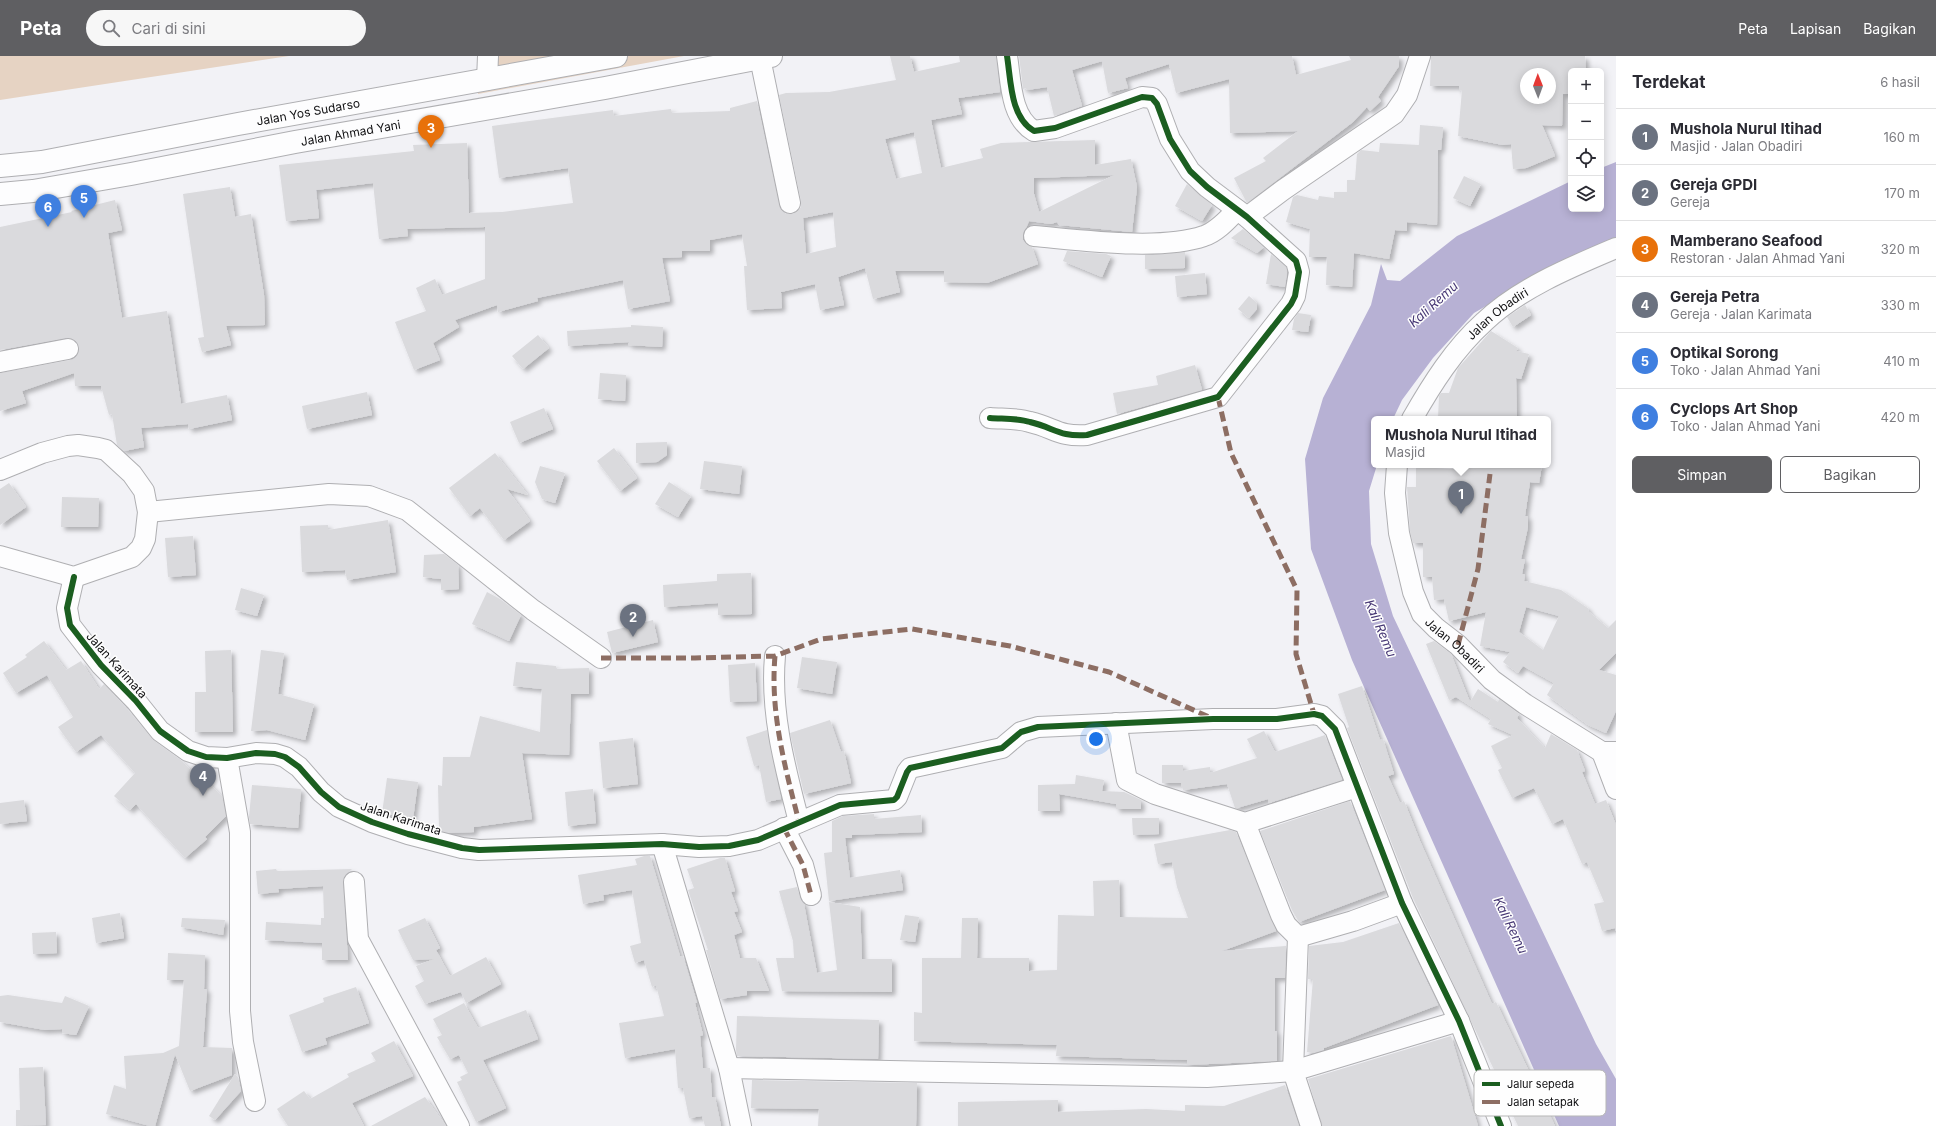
<!DOCTYPE html>
<html lang="id">
<meta charset="utf-8">
<style>
body{margin:0;font-family:Inter,sans-serif;background:#f7f7f7;color:#2b2b33}
.controls{position:absolute;right:12px;top:12px;display:grid;overflow:hidden;border-radius:6px;box-shadow:0 2px 10px #0003}
.controls button{width:36px;height:36px;display:grid;place-items:center;padding:0;border:0;border-bottom:1px solid #e1e1e2;background:#fff;color:#2b2b33;font:20px sans-serif}
.compass{position:absolute;left:1520px;top:12px;width:36px;height:36px;border-radius:50%;background:#fff;box-shadow:0 2px 10px #0003;rotate:359deg}
.you{position:absolute;left:1096px;top:683px;width:14px;height:14px;margin:-10px;border:3px solid #fff;border-radius:50%;background:#1a73e8;box-shadow:0 0 0 6px #1a73e833}
.badge{display:grid;place-items:center;width:26px;height:26px;border-radius:50%;background:#5f5f62;color:#fff;font-size:13px;font-weight:700}
.pin{position:absolute;translate:-50% -33px;filter:drop-shadow(0 1px 2px #0008)}
.pin::after{content:'';position:absolute;top:21px;width:14px;height:12px;background:inherit;clip-path:polygon(0 0,100% 0,50% 100%)}
.popup{position:absolute;left:1371px;top:360px;width:180px;height:52px;box-sizing:border-box;display:grid;place-content:center;border-radius:6px;background:#fff;filter:drop-shadow(0 1px 3px #0005);font-size:13px;white-space:nowrap;color:#7c7c81}
.popup b{font-size:15px;color:#2b2b33}
.popup::after{content:'';position:absolute;left:50%;top:100%;margin-left:-8px;border:8px solid transparent;border-top-color:#fff}
.list{margin:0;padding:0;list-style:none}
h2{display:flex;justify-content:space-between;align-items:center;height:52px;margin:0;padding:0 16px;font-size:17px}
h2 small{font-size:13px;font-weight:400;color:#7c7c81}
.list li{display:grid;grid-template-columns:26px 1fr auto;gap:12px;align-items:center;box-sizing:border-box;height:56px;padding:0 16px;border-top:1px solid #e1e1e2}
.list b{display:block;font-size:15px;white-space:nowrap}
.list p{margin:0;font-size:13px;white-space:nowrap;color:#7c7c81}
.list em{font-size:13px;font-style:normal;color:#7c7c81}
.actions{display:flex;gap:8px;padding:12px 16px}
.actions a{flex:1;padding:9px 0;border:1px solid #5f5f62;border-radius:6px;text-align:center;font-size:14px;color:#5f5f62}
.actions .main{background:#5f5f62;color:#fff}
.icon{flex:none;width:22px;height:22px;fill:none;stroke:currentColor;stroke-width:2;stroke-linecap:round;stroke-linejoin:round}
.map{position:relative;flex:none;width:1616px;height:1070px;overflow:hidden}
header{display:flex;align-items:center;gap:24px;box-sizing:border-box;height:56px;padding:0 20px;background:#5f5f62;color:#fff}
header strong{font-size:19px}
nav{display:flex;gap:22px;margin-inline-start:auto;font-size:14px}
.search{width:280px;height:36px;background:#f7f7f7;display:flex;align-items:center;gap:10px;box-sizing:border-box;padding:0 14px;border-radius:22px;color:#7c7c81;font-size:15px}
main{display:flex}
aside{flex:1;background:#fff}
.map>svg:first-child{display:block}
.green{fill:#e6d3c3}
.water{fill:#b7b1d4}
.building{fill:#dadadd;fill-rule:evenodd;filter:url(#shadow)}
.lines{fill:none;stroke-linecap:round;stroke-linejoin:round}
.street-casing{stroke:#afafb2;stroke-width:22}
.highway-casing{stroke:#afafb2;stroke-width:24}
.street{stroke:#fdfdfe;stroke-width:20}
.highway{stroke:#fdfdfe;stroke-width:22}
.quiet{stroke:#8d6e63;stroke-width:5;stroke-dasharray:10 5;stroke-linecap:butt}
.cycleway-casing{stroke:#fefefe;stroke-width:8}
.cycleway{stroke:#1b5e20;stroke-width:6}
.labels{text-anchor:middle;dominant-baseline:central;stroke-width:3;stroke-linejoin:round;paint-order:stroke}
.street-label{font-size:12px;fill:#101012;stroke:#fefefe}
.water-label{font-size:13px;font-style:italic;fill:#473875;stroke:#fefefe}
.key{fill:#fefefe;stroke:#b7b7b7;stroke-width:1}
.key-label{font-size:11px;fill:#101012}
</style>
<header>
<strong>Peta</strong>
<div class="search"><svg class="icon" aria-label="search" viewBox="0 0 24 24"><circle cx="10" cy="10" r="6"/><path d="M15 15l6 6"/></svg>Cari di sini</div>
<nav><a>Peta</a><a>Lapisan</a><a>Bagikan</a></nav>
</header>
<main>
<div class="map">
<svg width="1616" height="1070" viewBox="0 0 1616 1070">
<defs>
<filter id="shadow"><feDropShadow dx="3.5" dy="3.5" stdDeviation="2" flood-color="#0004"/></filter>
</defs>
<rect width="100%" height="100%" fill="#f2f2f6"/>
<path class="green" d="M0,0h289l-289,44z
M479,0h205l-206,38z"/>
<path class="water" d="M1616,106v82l-87,37 -55,32 -41,45 -31,42 -9,19h-19v46h3l-8,26 2,53 22,72 203,428 20,35v47h-57l-207,-466 -41,-111 -6,-90 18,-61 48,-93 10,-41 6,16 13,1 57,-45 114,-55v28h30v-41z"/>
<path class="building" d="M890,0h20l4,16 46,-10 -1,-6h37l4,36 -42,6 4,16 -31,6 10,48 42,-10 -3,-9 21,-6 94,-3v25l36,-6 6,28 -5,45 -73,-7 -2,-3 -6,2 -22,-3 -6,14v5l4,5 5,2 6,17 -51,19 -43,-1v-11h-49l5,21 -27,7 -8,-31 -27,9 6,28 -24,5 -5,-26 -34,8 1,16 -35,2 -3,-44h3l-5,-32 -32,6v11h-28v6l-20,1 8,43 -42,8 -5,-29 -86,18 1,3 -40,11 -1,-7 -42,15 4,7 -26,16 7,17 -26,10 -19,-48 31,-11 -10,-23 19,-9 7,16 43,-16v-52l-78,2 1,7 -29,3 -6,-56 -57,7 3,28 -33,3 -7,-56 135,-14 -1,-6 54,-2 2,70 33,-1 71,-9 -5,-35 -69,10 -7,-52 121,-16 1,6 57,-7 1,4 58,-2v-3l27,-7 22,104 2,5 5,4h7l8,-7v-6l-22,-106 7,-2 43,-1 67,-12zM914,76l8,41 -26,6 -11,-40zM1114,119l-75,37 -5,-18v-16zM833,156l3,35 -30,7 -3,-36z
M1019,0h273l4,19 55,-15 -2,-4h50v10l-21,31 3,4 -11,10 -3,-4 -14,15 -106,81 -13,-25 32,-17 -3,-3 35,-27 -68,2 -1,-54 -53,14 -7,-29 -44,14 3,10 -20,5 -6,-32 -30,9 10,36 -28,10 -7,-29 -20,3 -1,-2 -3,1z
M1431,0h154l1,15h-15v23h-8l-1,32 -20,-1 13,31 -29,12 -13,1 -2,-25 -8,1 -45,-9 4,-46 -3,1v-5h-29zM1526,18h24v24h-24z
M1420,69l23,2 -2,23h-3l-1,75 -30,-3v9l-12,-1 -6,29 -35,-6 -2,34 -26,-2 1,-28h-18l1,-28 -24,-7 7,-25 4,-2 21,5 1,-4 15,2v-6h13v-12h8l2,-26 4,-4 18,2 1,-9 39,2z
M1464,120l17,8 -11,22 -17,-8z
M1187,128l25,21 -10,16 -27,-15z
M230,131l5,30 16,-3 13,81 1,30 -39,1 5,19 -29,7 -4,-14 6,-1 -21,-143z
M115,144l7,30 -14,3 14,85 45,-7 14,93 46,-9 5,25 -43,9 -1,-5 -47,4 3,19 -20,4 -7,-6 -5,-31 -3,1 -8,-29h-26l-1,-13 -52,18 4,12 -26,8v-38l70,-13 6,-3 3,-10 -3,-6 -10,-3 -66,12v-123l72,-15 -1,-1z
M1243,173l21,18 -7,6 -26,-15z
M1067,195l39,3 5,2 -9,21 -39,-16z
M1185,196v16l-40,1v-14z
M1271,198l15,13 1,6 -2,14 -19,-3z
M1205,217l2,21 -30,3 -2,-21z
M1249,240l8,7v6l-8,9 -11,-9z
M1525,249l6,10 -18,12 -6,-10z
M1298,257l13,2 -3,17 -16,-2 2,-11z
M631,269l32,2 -1,20 -34,-2 1,-3 -61,4 -1,-15 64,-4z
M1491,275l27,17 -2,3 13,3 -8,25 -5,-1 1,41h-79l1,-23 2,-3h8l9,-25z
M538,279l11,13 -26,21 -11,-13z
M1195,309l7,25 -85,24 -4,-21 45,-8 -2,-9z
M600,317l26,2 -1,26 -27,-2z
M367,336l5,23 -65,14 -5,-23z
M544,352l9,21 -34,14 -9,-21z
M667,386v13l-10,7 -21,1v-20z
M614,392l23,30 -17,13 -23,-30z
M495,397l33,42 -21,-6 23,32 -26,19 -24,-32 -10,8 -21,-28z
M704,405l38,5 -3,28 -39,-5z
M1454,409h88l-3,18 -9,-1 -5,34h3v11l-7,32h4l-3,15h3l-1,7 37,9 28,19 -1,2 20,17 8,-8v33l-17,17 17,5v36l-10,22 -18,-8 -41,-30 7,-12 -31,-17 -5,7 -15,-11 7,-10 -30,-6 6,-34 -37,9 -5,-22 -10,1 -2,-23h-9v-34h-10l-3,-12 -3,-44h9v-20l38,2zM1526,551l33,9 -16,34 -24,-18z
M540,410l25,7 -10,30 -13,-4 -7,-17z
M669,426l22,14 -13,21 -23,-13z
M9,427l17,24 -26,18v-36z
M62,441l37,1 -1,29h-37z
M388,464l8,52 -49,8 -2,-10 -43,2 -2,-46 28,-1v5z
M193,480l3,39 -28,2 -3,-39z
M444,498l14,11 1,24 -18,1v-11l-18,-2 1,-22z
M751,517l1,41 -34,1v-12l-54,4 -1,-22 54,-4v-7z
M241,532l23,7 -7,21 -22,-6z
M487,536l13,7 21,16 -12,26 -37,-17z
M653,564l5,22 -46,11 -5,-21z
M44,585l22,29 15,-9 18,28 5,-5 23,25 26,31 29,21 13,14v-5l27,26 4,20 -21,21 2,2 -22,19 -49,-54 -6,6 -16,-14 21,-23 -34,-38 -25,17 -18,-25 15,-10 -26,-42 -31,18 -13,-20 24,-16 -2,-2z
M1434,585l17,13 19,48 8,-13 20,13 1,-3 20,15 -2,4 28,30 6,-14 26,16 8,21 -3,1 13,32 11,-4 10,25v106l-1,-3 -13,3 -8,-27 10,-2 -17,-40 -5,2 -19,-45 -11,5 -18,-36 -22,10 -14,-28 4,-2 -11,-22 22,-11 -25,-11 3,-5 -35,-22 -7,3 -23,-56z
M231,594l2,82h-38v-40h11l-1,-41z
M261,594l23,3 -6,41 36,10 -9,36 -38,-10 -16,1z
M802,601l35,5 -5,32 -35,-6z
M516,606l40,4v3l33,-1v26h-18l-2,61 -47,-2 10,66 -58,8v5l-26,1 -9,-3 -1,-45 4,1 1,-29h27l10,-41 60,16 2,-43 -29,-3z
M755,607l2,38 -27,1 -2,-37z
M1362,630l18,54 3,-1 11,35 -6,2 12,27 4,-2 16,40 72,163 4,-2 59,124h-37l-23,-49 2,-1 -84,-178 -66,-170 2,-1 -11,-33z
M830,664l11,32 3,-1 7,32 -47,11 -14,-61z
M767,674l14,69 -15,3 -7,-37 -5,1 -8,-29z
M1264,675l11,21 50,-17 17,45 -73,23 -1,-4 -31,9h-2l-8,-24 -44,6 -2,-7h-19v-18h21v6l27,-4v6l47,-15 -10,-19z
M633,682l5,46 -35,4 -4,-46z
M1076,719l28,5 -2,11 22,1 17,8v9h-25v-5l-57,-10 1,17h-22v-26l37,-1z
M387,722l31,4 -5,37 -31,-6z
M252,729l49,4 -3,39 -48,-4 -1,-7z
M593,733l3,34 -28,3 -3,-34z
M24,744l3,21 -27,3v-21z
M1350,745l35,89 -86,32 -7,-12 -32,-79z
M874,758v5l47,-4 1,17 -70,3v3h-7l5,40 50,-8 3,20 -74,11 -5,-48 8,-1v-31l11,-5z
M1132,762h27v16l-26,1z
M1230,774l6,2 40,99 -54,20 64,-5 -1,32h-10v53h2v30l-90,4v-5l-131,-4 1,-11 -143,-4v-29l8,1v-55h39l1,-40h16l-1,40h52v13l28,-1 1,-55 36,1 -1,-35 26,-1 1,37 68,1 -11,-31 -5,-25 -14,2 -4,-20z
M644,800h6l30,100h3l14,47h-2l8,32 -3,1 3,32h7l2,29h3l6,29h-16l-3,-10 -13,2 -6,-30h-5l-3,-39 -50,9 -6,-35 45,-7 -8,-31 -4,2 -8,-27 -9,3 -5,-17 11,-3 -9,-53 -29,5 1,5 -21,4 -5,-29 59,-10 -2,-6z
M720,802h5l10,33 -4,1 7,19 -4,1 8,20 -8,3 6,23h16l13,33h-22v4l-27,4 -14,-49h2l-20,-60 6,-2 -7,-19z
M276,813l1,2 75,-2 -8,8 -1,6 5,77h-26v-17l-57,-3 1,-18 55,3v-7h3l-1,-32 -45,3 1,3 -21,2 -2,-23z
M797,831l3,11 4,6 13,69 20,-3 -8,-68 31,5 2,52h30v33l-110,-1 -6,-33h18l-1,-17 -14,-50z
M120,857l4,25 -28,5 -4,-25z
M905,859l14,2 -4,25 -15,-2z
M182,862l43,2 -2,15 -42,-8z
M425,862l15,30 -4,2 14,26 36,-19 15,27 -35,19 -5,-11 -36,12 -10,-18 9,-5 -8,-15 18,-7 -21,1 -15,-30z
M1399,867l39,82 -114,43v2l-11,3 -6,-1 6,-73h-5l1,-33 34,-4z
M56,876l1,21 -24,1 -1,-21z
M168,897l37,2 -1,34h3l-4,58 29,1v27l-42,16 -15,-37 -20,72h-5l-44,-12 8,-29 12,4 -2,-33 39,-3 16,-7 5,-66h-17z
M356,931l13,36 -44,15 2,6 -25,8 -13,-37 35,-13 -1,-4z
M8,939l54,8 3,-7 24,10 -13,29 -14,-2v-4l-17,1 -45,-8v-26z
M464,947l14,25 48,-18 12,29 -55,21 23,48 -30,14 -19,-40 5,-2 -2,-3 8,-4 -9,-18 -9,4 -13,-22 5,-2 -9,-16z
M737,960l142,4 -1,39 -141,-3 -1,-6z
M1451,980l27,90h-156l-14,-47z
M394,985l19,35 -61,27 12,23h-76l-11,-17 27,-18 6,8 39,-22 -2,-3 29,-13 -5,-8z
M43,1011l3,58 -30,1v-16h4l-1,-42z
M235,1018l3,3 3,14 -26,29 -6,-4z
M752,1024l165,3 -1,43h-98l1,-17 -68,-1z
M1285,1029l14,41h-341v-24l100,-2v12l88,-3 39,2v-6l39,1z
M425,1041l21,29h-75z"/>
<g class="lines">
<g class="street-casing">
<g id="street">
<path d="M760,2l30,145"/>
<path d="M487,24l1,-24"/>
<path d="M1247,161l36,-27 111,-76 13,-19 13,-39"/>
<path d="M1034,180c46,4 127,15 170,0 13,-4 24,-17 33,-26"/>
<path d="M0,306l68,-13"/>
<path d="M990,362c13,1 28,0 40,4 25,6 29,15 57,13l131,-38 73,-93 4,-8 4,-24 -3,-11 -49,-44 -40,-30 -17,-16 -20,-32 -13,-35 -5,-6 -10,-1 -87,31 -21,3c-24,-14 -23,-51 -27,-75"/>
<path id="s1" d="M1412,363c20,-35 42,-70 72,-97 36,-34 87,-55 132,-74"/>
<path id="s2" d="M1397,409l-2,28 4,40 14,59 9,22 14,14 22,17 34,35 33,24 77,48h14"/>
<path d="M0,414l42,-17 26,-7 10,-1 20,3 8,2 26,24 12,17 4,21 -3,27 -4,9 -9,9 -58,20 -74,-21"/>
<path d="M148,456l181,-18 40,2 38,14 126,100 68,48"/>
<path d="M74,521l-7,31 3,17 31,40 35,36 24,30 28,20 18,6 21,1 29,-5 19,1 10,3 14,10 22,25 18,15 33,15 36,12 54,14 17,2 183,-6 37,3 30,-1 29,-6 82,-35 54,-5 3,-3 10,-25 3,-4 92,-20 19,-16 17,-5 175,-8h64l37,-5 8,2 13,13 67,174 57,118 42,105"/>
<path d="M775,600c-5,57 10,111 24,166"/>
<path d="M1116,667l11,57 28,14 90,29 112,-36"/>
<path d="M1602,696l14,37"/>
<path d="M227,702l13,74v179l3,31 12,59"/>
<path d="M1245,767l36,92 5,10 12,12 55,-16 49,-18"/>
<path d="M784,772l19,37 8,30"/>
<path d="M662,788l67,224 12,58"/>
<path d="M354,826l4,57 101,187"/>
<path d="M1298,881l-5,134 18,55"/>
<path d="M729,1012l478,9 86,-6 166,-50"/>
</g>
</g>
<g class="highway-casing">
<g id="highway">
<path id="s3" d="M0,110l42,-4 196,-38 378,-68"/>
<path id="s4" d="M0,138l33,-3 98,-17 164,-32 310,-54 166,-32"/>
</g>
</g>
<use href="#street" class="street"/>
<use href="#highway" class="highway"/>
<path class="quiet" d="M1218,341l13,56 66,137 -1,64 18,60
M1458,589l20,-76 12,-95
M775,600c-5,57 10,111 24,166
M601,602h94l80,-2 46,-17 91,-10 98,17 99,26 100,45
M784,772l19,37 8,30"/>
<g class="cycleway-casing">
<path id="cycleway" d="M990,362c13,1 28,0 40,4 25,6 29,15 57,13l131,-38 73,-93 4,-8 4,-24 -3,-11 -49,-44 -40,-30 -17,-16 -20,-32 -13,-35 -5,-6 -10,-1 -87,31 -21,3c-24,-14 -23,-51 -27,-75
M74,521l-7,31 3,17 31,40 35,36 24,30 28,20 18,6 21,1 29,-5 19,1 10,3 14,10 22,25 18,15 33,15 36,12 54,14 17,2 183,-6 37,3 30,-1 29,-6 82,-35 54,-5 3,-3 10,-25 3,-4 92,-20 19,-16 17,-5 175,-8h64l37,-5 8,2 13,13 67,174 57,118 42,105"/>
</g>
<use href="#cycleway" class="cycleway"/>
</g>
<g class="labels">
<g class="street-label">
<text stroke="none"><textPath href="#s3" startOffset="313">Jalan Yos Sudarso</textPath></text>
<text stroke="none"><textPath href="#s4" startOffset="356">Jalan Ahmad Yani</textPath></text>
<text stroke="none"><textPath href="#s1" startOffset="137">Jalan Obadiri</textPath></text>
<text stroke="none"><textPath href="#s2" startOffset="198">Jalan Obadiri</textPath></text>
<text transform="translate(117 609) rotate(48)">Jalan Karimata</text>
<text transform="translate(401 762) rotate(18)">Jalan Karimata</text>
</g>
<g class="water-label">
<text transform="translate(1433 248) rotate(-42)">Kali Remu</text>
<text transform="translate(1381 572) rotate(67)">Kali Remu</text>
<text transform="translate(1511 869) rotate(64)">Kali Remu</text>
</g>
</g>
<rect x="1474" y="1014" width="132" height="46" rx="6" class="key"/>
<rect x="1482" y="1026" width="18" height="4" fill="#1b5e20"/>
<rect x="1482" y="1044" width="18" height="4" fill="#8d6e63"/>
<g class="key-label">
<text x="1507" y="1032">Jalur sepeda</text>
<text x="1507" y="1050">Jalan setapak</text>
</g>
</svg>
<div class="controls">
<button>+</button>
<button>−</button>
<button><svg class="icon" aria-label="locate" viewBox="0 0 24 24"><circle cx="12" cy="12" r="6"/><path d="M12 2v4M12 18v4M2 12h4M18 12h4"/></svg></button>
<button><svg class="icon" aria-label="layers" viewBox="0 0 24 24"><path d="M12 4l9 5-9 5-9-5zM3 14l9 5 9-5"/></svg></button>
</div>
<svg class="compass" viewBox="-18 -18 36 36"><path d="M0-13l5 13h-10z" fill="#e53935"/><path d="M0 13l5-13h-10z" fill="#7c7c81"/></svg>
<div class="you"></div>
<div class="pin badge" style="left:1461px;top:458px;background:#6b7280">1</div>
<div class="popup"><b>Mushola Nurul Itihad</b>Masjid</div>
<div class="pin badge" style="left:633px;top:581px;background:#6b7280">2</div>
<div class="pin badge" style="left:431px;top:92px;background:#e8710a">3</div>
<div class="pin badge" style="left:203px;top:740px;background:#6b7280">4</div>
<div class="pin badge" style="left:84px;top:162px;background:#3f7fe0">5</div>
<div class="pin badge" style="left:48px;top:171px;background:#3f7fe0">6</div>
</div>
<aside>
<h2>Terdekat<small>6 hasil</small></h2>
<ul class="list">
<li><span class="badge" style="background:#6b7280">1</span><div><b>Mushola Nurul Itihad</b><p>Masjid · Jalan Obadiri</p></div><em>160 m</em></li>
<li><span class="badge" style="background:#6b7280">2</span><div><b>Gereja GPDI</b><p>Gereja</p></div><em>170 m</em></li>
<li><span class="badge" style="background:#e8710a">3</span><div><b>Mamberano Seafood</b><p>Restoran · Jalan Ahmad Yani</p></div><em>320 m</em></li>
<li><span class="badge" style="background:#6b7280">4</span><div><b>Gereja Petra</b><p>Gereja · Jalan Karimata</p></div><em>330 m</em></li>
<li><span class="badge" style="background:#3f7fe0">5</span><div><b>Optikal Sorong</b><p>Toko · Jalan Ahmad Yani</p></div><em>410 m</em></li>
<li><span class="badge" style="background:#3f7fe0">6</span><div><b>Cyclops Art Shop</b><p>Toko · Jalan Ahmad Yani</p></div><em>420 m</em></li>
</ul>
<div class="actions"><a class="main">Simpan</a><a>Bagikan</a></div>
</aside>
</main>
